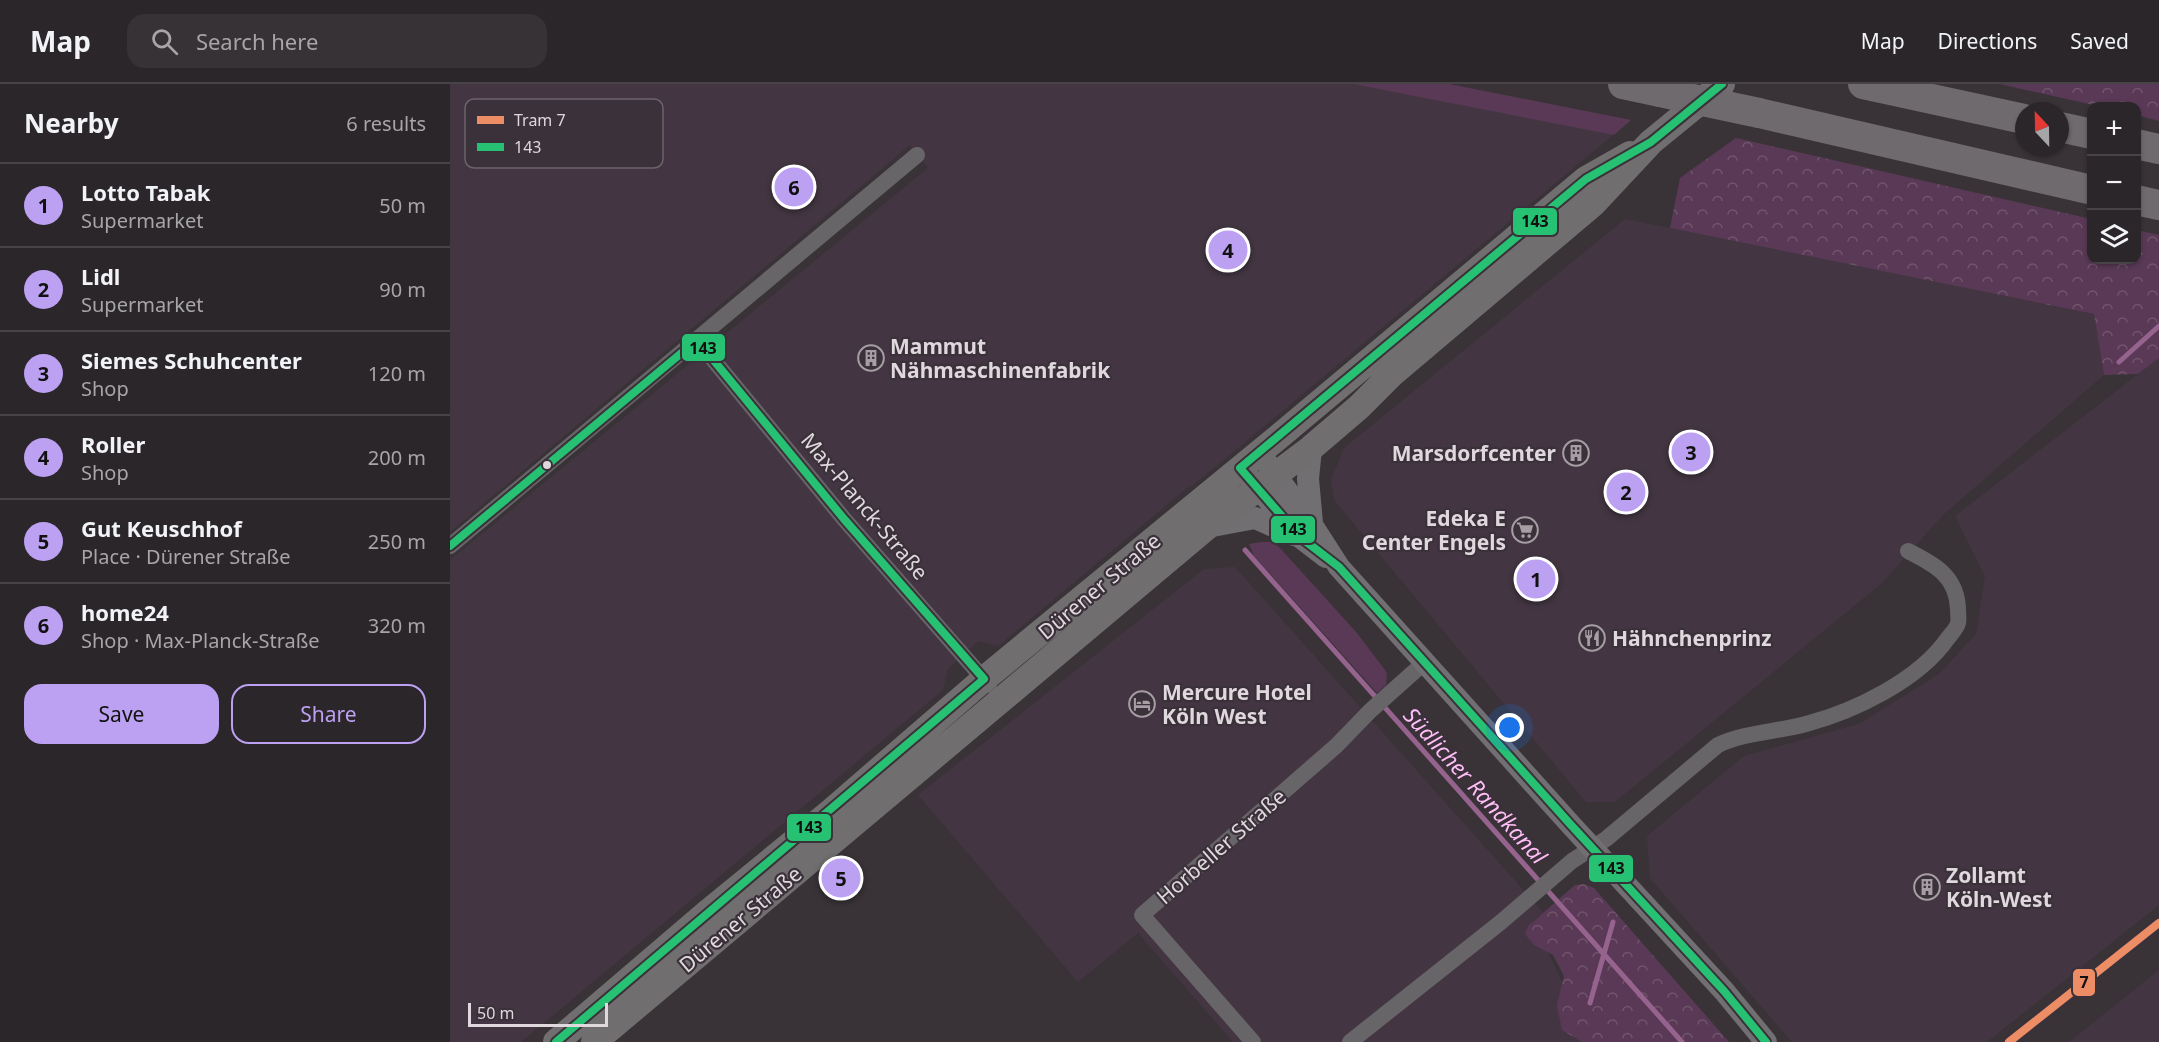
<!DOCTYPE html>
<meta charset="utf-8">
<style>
body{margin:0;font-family:"Noto Sans",sans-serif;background:#373236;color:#f1f3f6}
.controls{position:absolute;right:18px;top:18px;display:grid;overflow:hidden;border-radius:12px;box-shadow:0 2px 4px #0004}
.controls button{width:54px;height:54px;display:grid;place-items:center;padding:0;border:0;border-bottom:2px solid #474347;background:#2b262a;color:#f1f3f6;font:30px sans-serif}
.compass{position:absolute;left:1565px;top:18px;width:54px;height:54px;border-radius:50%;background:#2b262a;box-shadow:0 2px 4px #0004;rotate:338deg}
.scale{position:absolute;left:18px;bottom:15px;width:140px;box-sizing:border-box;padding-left:6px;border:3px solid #dfd8dd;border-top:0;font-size:16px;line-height:21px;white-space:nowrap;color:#dfd8dd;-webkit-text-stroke:4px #3b313a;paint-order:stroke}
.you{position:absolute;left:1060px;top:644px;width:21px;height:21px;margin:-15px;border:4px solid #fff;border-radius:50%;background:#1a73e8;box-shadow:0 0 0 9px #1a73e833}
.badge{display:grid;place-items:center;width:39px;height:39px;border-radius:50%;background:#bca0f2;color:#111;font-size:20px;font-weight:700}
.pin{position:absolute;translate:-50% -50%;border:3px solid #fff;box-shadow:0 2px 6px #0006}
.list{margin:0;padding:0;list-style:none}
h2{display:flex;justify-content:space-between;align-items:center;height:78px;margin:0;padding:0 24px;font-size:26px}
h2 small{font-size:20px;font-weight:400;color:#a6a5a8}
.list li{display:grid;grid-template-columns:39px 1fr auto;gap:18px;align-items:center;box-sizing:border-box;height:84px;padding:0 24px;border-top:2px solid #474347}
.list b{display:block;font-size:22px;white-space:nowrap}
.list p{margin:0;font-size:20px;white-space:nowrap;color:#a6a5a8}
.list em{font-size:20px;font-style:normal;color:#a6a5a8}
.actions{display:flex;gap:12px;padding:18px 24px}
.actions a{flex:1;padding:14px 0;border:2px solid #bca0f2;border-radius:18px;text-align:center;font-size:21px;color:#bca0f2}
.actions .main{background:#bca0f2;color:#111}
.icon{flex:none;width:33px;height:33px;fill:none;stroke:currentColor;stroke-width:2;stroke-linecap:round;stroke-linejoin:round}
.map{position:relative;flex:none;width:1709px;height:958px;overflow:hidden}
header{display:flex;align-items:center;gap:36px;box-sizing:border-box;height:84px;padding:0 30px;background:#2b262a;border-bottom:2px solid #474347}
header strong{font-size:28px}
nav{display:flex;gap:33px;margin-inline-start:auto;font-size:21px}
.search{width:420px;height:54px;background:#373236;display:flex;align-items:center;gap:15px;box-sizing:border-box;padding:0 21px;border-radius:18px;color:#a6a5a8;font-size:22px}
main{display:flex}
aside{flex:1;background:#2b262a}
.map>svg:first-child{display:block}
.built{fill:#433642}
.grass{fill:#593955}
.forest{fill:url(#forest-crowns)}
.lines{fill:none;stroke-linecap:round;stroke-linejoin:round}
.stream{stroke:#96638f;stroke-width:5}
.minor{stroke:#676567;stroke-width:16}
.secondary{stroke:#726f72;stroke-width:22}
.primary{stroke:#716e70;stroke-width:26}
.motorway{stroke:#6e6a6e;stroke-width:30}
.motorway-bridge{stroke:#6e6a6e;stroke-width:30}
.bus-1-casing{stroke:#3b313a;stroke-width:12}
.bus-1{stroke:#26c172;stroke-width:8}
.tram-1-casing{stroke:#3b313a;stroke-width:12}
.tram-1{stroke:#ec8d65;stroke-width:8}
.bus-dot{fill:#dfd8dd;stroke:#3b313a;stroke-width:2}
.labels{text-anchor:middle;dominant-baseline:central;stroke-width:4.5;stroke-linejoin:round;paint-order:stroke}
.poi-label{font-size:21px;font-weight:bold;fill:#dfd8dd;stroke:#3b313a;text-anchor:start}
.street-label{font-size:21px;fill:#dfd8dd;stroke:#3b313a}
.water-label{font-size:22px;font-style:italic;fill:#ffbff6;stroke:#3b313a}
.key{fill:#3b313a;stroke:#6c636b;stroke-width:1.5}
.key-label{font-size:16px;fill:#dfd8dd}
.line-badge{stroke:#3b313a;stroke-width:2}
.pale-badge-label{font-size:16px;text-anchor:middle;font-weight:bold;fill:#111}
</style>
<header>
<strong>Map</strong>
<div class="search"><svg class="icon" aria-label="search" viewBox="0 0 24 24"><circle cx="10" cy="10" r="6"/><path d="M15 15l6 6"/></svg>Search here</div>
<nav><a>Map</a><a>Directions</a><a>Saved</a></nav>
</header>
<main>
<aside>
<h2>Nearby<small>6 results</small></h2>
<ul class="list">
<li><span class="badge">1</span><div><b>Lotto Tabak</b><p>Supermarket</p></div><em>50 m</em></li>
<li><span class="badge">2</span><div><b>Lidl</b><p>Supermarket</p></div><em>90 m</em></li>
<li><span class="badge">3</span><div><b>Siemes Schuhcenter</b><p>Shop</p></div><em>120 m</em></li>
<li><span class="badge">4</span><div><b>Roller</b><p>Shop</p></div><em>200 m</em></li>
<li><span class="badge">5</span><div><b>Gut Keuschhof</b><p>Place · Dürener Straße</p></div><em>250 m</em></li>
<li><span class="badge">6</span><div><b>home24</b><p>Shop · Max-Planck-Straße</p></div><em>320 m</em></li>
</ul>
<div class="actions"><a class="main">Save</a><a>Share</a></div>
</aside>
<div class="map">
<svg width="1709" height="958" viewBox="0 0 1709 958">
<defs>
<pattern id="forest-crowns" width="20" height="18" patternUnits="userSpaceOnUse" patternTransform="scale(1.5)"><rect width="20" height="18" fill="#593955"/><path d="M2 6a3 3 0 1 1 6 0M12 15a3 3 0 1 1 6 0" fill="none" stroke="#70556d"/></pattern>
</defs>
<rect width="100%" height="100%" fill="#393338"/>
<path class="built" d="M0,0h999l182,36 -394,329 -44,36 -6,3 -189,158 -20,-5 -30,28 -5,21 -422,352h-71v-482l478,-392 -18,-23 -460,387z
M1175,135l469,95 10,61 -161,140 -61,68 -267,219h-29l-252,-302 -3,-20 13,-32z
M1709,274v547l-172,137h-195l-142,-164 -3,-42 97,-80 115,-32 80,-50 37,-40 9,-58 -30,-60z
M785,483l308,345 -11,9 43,86 26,35h-368l-95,-109 -60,49 -160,-187 286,-226z
M1709,886v72h-90z"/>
<path class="grass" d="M903,0h96l182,36 -17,15z
M811,458h12l8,7 76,84 22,29 8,11 -1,12 -9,8 -123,-137 -5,-12z"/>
<path class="forest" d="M1550,0h159v37l-22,-6 -1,-9h-38z
M1286,54l355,81 1,41h44l1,-30 22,5v123l-21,16 -34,1 -10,-61 -424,-86 10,-50z
M1134,800l10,4 135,154h-147l-20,-12 -5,-25 7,-29 -11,-21 -19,-10 -9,-11 3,-8 47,-41z"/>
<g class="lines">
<path class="stream" d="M1669,278l40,-36
M795,466l437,492
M1140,919l23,-81"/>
<path class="minor" d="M247,256l147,179 145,166
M0,462l467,-391
M803,958l-111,-127 194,-169 34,-35 55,-49
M900,958l151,-120 71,-61 34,-22 112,-94c28,-13 59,-13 88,-21 49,-13 113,-44 142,-86 3,-4 9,-10 10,-15 1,-4 0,-10 0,-14 -1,-33 -24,-45 -50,-58"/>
<path class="secondary" d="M861,364l-3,31 4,44
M809,368l53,73 27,42 232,258 153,166 42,51
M797,391l53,62 26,20
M757,443l48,-9 39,17"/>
<path class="primary" d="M106,958l151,-129 122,-100 155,-134 298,-245 304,-255 44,-25
M144,958l613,-515 104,-79 48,-41 33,-33 201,-170 58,-62 71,-58"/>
<path class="motorway" d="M1173,0l37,8
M1413,0l161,35
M1309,29l333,77
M1610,43l32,7
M1686,60l23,5
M1686,116l23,5"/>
<path class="motorway-bridge" d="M1210,8l99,21"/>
<g class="bus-1-casing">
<path id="bus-1" d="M1272,0l-71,58 -65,37 -346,289 60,69 39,30 232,258 153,166 42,51
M0,462l247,-206 147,179 140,160 -428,363"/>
</g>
<use href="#bus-1" class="bus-1"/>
<g class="tram-1-casing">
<path id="tram-1" d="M1559,958l150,-119"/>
</g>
<use href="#tram-1" class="tram-1"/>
</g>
<defs>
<g id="building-ring" transform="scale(1.35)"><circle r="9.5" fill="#3b313a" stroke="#a59ea3" stroke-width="1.5"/><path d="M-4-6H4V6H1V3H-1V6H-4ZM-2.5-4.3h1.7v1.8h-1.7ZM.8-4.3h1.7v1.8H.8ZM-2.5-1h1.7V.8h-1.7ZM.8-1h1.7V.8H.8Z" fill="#a59ea3"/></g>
<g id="supermarket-ring" transform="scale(1.35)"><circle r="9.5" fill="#3b313a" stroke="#a59ea3" stroke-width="1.5"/><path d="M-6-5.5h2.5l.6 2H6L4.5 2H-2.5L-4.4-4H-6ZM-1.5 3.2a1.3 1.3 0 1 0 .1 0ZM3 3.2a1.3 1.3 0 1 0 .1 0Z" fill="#a59ea3"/></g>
<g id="restaurant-ring" transform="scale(1.35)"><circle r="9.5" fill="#3b313a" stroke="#a59ea3" stroke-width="1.5"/><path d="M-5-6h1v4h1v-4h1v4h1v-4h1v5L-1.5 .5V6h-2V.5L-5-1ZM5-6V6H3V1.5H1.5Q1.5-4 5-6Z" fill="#a59ea3"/></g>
<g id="hotel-ring" transform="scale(1.35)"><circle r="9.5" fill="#3b313a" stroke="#a59ea3" stroke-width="1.5"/><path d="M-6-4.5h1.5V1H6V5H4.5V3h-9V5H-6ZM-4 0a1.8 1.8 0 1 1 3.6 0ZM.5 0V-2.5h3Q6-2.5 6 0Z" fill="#a59ea3"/></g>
</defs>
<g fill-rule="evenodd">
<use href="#building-ring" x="421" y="274"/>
<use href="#building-ring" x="1126" y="369"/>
<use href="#supermarket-ring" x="1075" y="446"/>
<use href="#restaurant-ring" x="1142" y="554"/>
<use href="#hotel-ring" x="692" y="620"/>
<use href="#building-ring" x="1477" y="803"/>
</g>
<circle class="bus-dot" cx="97" cy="381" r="5"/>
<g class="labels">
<g class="poi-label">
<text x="440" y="262">Mammut<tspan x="440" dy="24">Nähmaschinenfabrik</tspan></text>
<text x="1106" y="369" text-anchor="end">Marsdorfcenter</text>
<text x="1056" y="434" text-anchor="end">Edeka E<tspan x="1056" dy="24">Center Engels</tspan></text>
<text x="1162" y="554">Hähnchenprinz</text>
<text x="712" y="608">Mercure Hotel<tspan x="712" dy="24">Köln West</tspan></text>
<text x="1496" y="791">Zollamt<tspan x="1496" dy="24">Köln-West</tspan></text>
</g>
<g class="street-label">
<text transform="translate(415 422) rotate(50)">Max-Planck-Straße</text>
<text transform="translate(649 502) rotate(-40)">Dürener Straße</text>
<text transform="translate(771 762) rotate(-41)">Horbeller Straße</text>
<text transform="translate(290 835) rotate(-40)">Dürener Straße</text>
</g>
<g class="water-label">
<text transform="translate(1026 701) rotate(48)">Südlicher Randkanal</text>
</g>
</g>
<rect x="15" y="15" width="198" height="69" rx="9" class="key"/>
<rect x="27" y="32" width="27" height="8" fill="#ec8d65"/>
<rect x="27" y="59" width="27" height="8" fill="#26c172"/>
<g class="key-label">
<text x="64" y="42">Tram 7</text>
<text x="64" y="69">143</text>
</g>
<g class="line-badge">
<rect x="1062" y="123" width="46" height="29" rx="6" fill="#26c172"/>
<rect x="231" y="249" width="45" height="29" rx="6" fill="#26c172"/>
<rect x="820" y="431" width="46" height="29" rx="6" fill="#26c172"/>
<rect x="336" y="729" width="46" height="29" rx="6" fill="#26c172"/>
<rect x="1138" y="770" width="46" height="29" rx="6" fill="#26c172"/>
<rect x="1622" y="884" width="24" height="29" rx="6" fill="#ec8d65"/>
</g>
<g class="pale-badge-label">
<text x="1085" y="143">143</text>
<text x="253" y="270">143</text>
<text x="843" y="451">143</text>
<text x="359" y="749">143</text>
<text x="1161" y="790">143</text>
<text x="1634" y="904">7</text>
</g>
</svg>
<div class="controls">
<button>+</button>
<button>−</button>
<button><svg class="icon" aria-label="layers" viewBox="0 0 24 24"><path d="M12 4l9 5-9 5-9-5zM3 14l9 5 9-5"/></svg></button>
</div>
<svg class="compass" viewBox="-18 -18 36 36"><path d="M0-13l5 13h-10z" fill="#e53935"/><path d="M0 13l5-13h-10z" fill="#a6a5a8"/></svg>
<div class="scale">50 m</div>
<div class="you"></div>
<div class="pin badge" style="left:1086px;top:495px">1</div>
<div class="pin badge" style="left:1176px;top:408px">2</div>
<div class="pin badge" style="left:1241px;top:368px">3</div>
<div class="pin badge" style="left:778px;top:166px">4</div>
<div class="pin badge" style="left:391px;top:794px">5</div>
<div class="pin badge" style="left:344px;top:103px">6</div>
</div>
</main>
